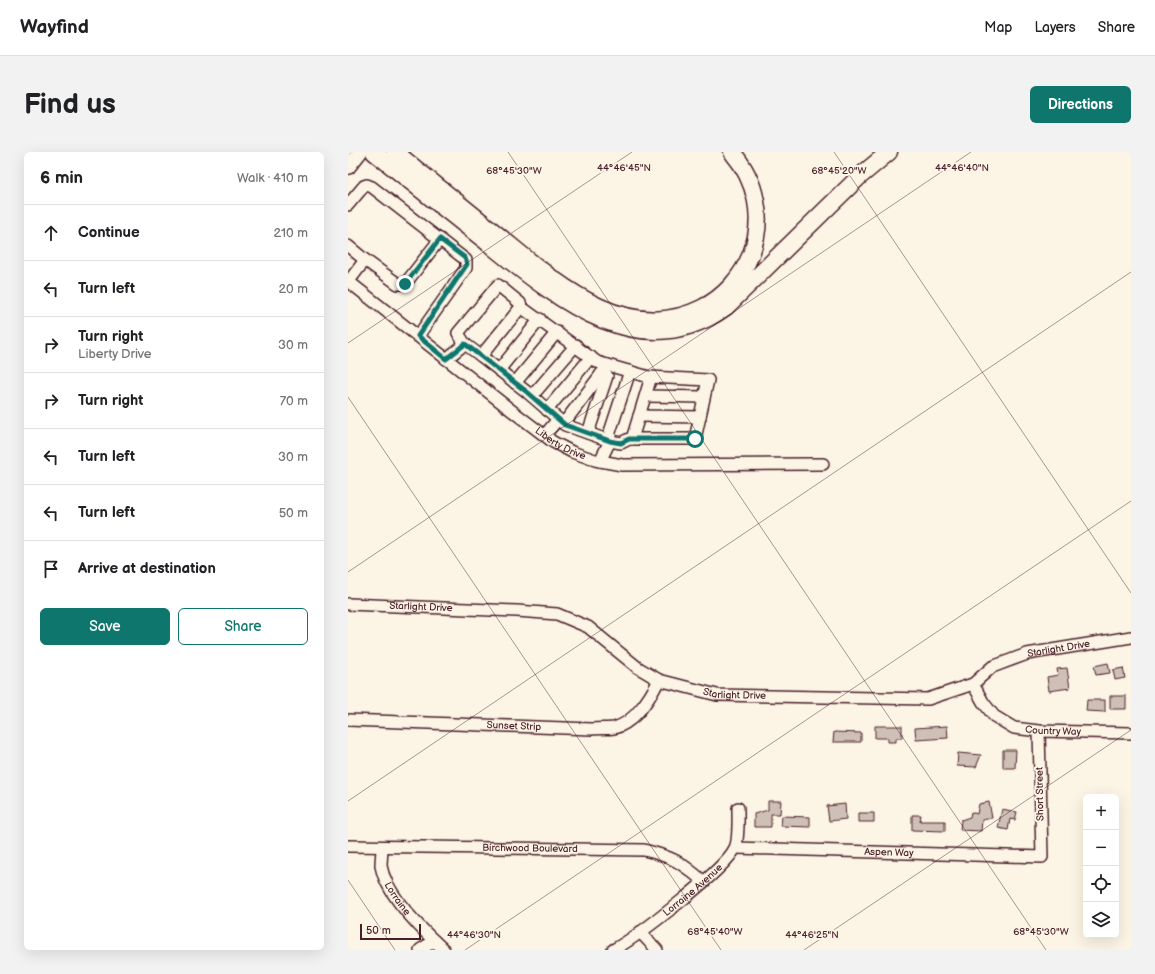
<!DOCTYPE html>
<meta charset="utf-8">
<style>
body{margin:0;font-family:"Balsamiq Sans",sans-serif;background:#f2f2f2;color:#202124}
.controls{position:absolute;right:12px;bottom:12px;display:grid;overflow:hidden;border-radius:6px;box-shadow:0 4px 16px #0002}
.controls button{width:36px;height:36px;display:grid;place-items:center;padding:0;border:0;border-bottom:1px solid #e0e0e0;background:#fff;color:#202124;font:20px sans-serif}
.scale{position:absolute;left:12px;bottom:10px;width:61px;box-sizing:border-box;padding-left:4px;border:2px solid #4a1f2b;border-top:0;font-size:11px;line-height:14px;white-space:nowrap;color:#4a1f2b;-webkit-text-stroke:3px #fcf5e5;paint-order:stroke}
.stop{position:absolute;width:12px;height:12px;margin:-9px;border:3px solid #0f766e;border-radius:50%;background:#fff}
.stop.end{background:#0f766e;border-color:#fff;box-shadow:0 1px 4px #0008}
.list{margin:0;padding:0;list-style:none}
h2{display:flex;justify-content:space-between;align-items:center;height:52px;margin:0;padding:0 16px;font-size:17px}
h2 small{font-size:13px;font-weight:400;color:#757577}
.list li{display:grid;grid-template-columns:26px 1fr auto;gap:12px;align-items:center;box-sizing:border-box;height:56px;padding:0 16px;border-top:1px solid #e0e0e0}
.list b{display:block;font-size:15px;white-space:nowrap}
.list p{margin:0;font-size:13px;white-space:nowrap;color:#757577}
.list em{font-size:13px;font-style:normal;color:#757577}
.actions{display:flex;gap:8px;padding:12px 16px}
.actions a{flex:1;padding:9px 0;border:1px solid #0f766e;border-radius:6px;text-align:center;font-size:14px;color:#0f766e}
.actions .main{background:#0f766e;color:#fff}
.icon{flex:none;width:22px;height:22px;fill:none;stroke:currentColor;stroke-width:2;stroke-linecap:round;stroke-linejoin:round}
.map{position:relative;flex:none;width:783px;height:798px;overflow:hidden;border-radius:6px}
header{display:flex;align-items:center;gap:24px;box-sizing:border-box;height:56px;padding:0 20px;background:#fff;border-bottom:1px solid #e0e0e0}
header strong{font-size:19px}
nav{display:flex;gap:22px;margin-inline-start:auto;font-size:14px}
.intro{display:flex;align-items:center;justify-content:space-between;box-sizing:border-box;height:96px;padding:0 24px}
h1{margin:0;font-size:28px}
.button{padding:10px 18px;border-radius:6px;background:#0f766e;color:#fff;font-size:14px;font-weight:700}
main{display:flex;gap:24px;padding:0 24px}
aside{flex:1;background:#fff;border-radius:6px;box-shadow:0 4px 16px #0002}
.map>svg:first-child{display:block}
.building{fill:#cfc0b7;stroke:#4a1f2b}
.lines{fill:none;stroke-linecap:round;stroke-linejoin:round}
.minor-casing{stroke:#4a1f2b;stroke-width:14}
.major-casing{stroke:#4a1f2b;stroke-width:17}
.highway-casing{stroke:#4a1f2b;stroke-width:19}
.minor{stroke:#fcf5e5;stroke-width:11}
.major{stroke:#fcf5e5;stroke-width:14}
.highway{stroke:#fcf5e5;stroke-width:16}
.route{stroke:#0f766e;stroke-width:5}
.ticks{fill:none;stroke:#4a1f2b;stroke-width:1;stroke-opacity:0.45}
.labels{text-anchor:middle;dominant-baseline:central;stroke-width:4;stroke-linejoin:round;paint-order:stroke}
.street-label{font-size:10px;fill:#4a1f2b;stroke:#fcf5e5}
.ticks-label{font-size:10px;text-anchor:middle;fill:#4a1f2b;stroke:#fcf5e5;stroke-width:4;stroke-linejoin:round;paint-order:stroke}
</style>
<header>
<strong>Wayfind</strong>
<nav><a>Map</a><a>Layers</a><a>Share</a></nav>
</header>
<div class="intro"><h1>Find us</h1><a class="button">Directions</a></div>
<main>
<aside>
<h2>6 min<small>Walk · 410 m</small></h2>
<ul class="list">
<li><svg class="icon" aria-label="ahead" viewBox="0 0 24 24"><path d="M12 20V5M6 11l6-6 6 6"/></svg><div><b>Continue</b></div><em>210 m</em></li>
<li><svg class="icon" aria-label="left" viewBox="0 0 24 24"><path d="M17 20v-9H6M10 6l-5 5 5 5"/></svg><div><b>Turn left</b></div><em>20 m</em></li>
<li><svg class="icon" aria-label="right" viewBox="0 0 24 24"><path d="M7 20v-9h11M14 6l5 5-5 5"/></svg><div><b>Turn right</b><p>Liberty Drive</p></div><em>30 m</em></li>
<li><svg class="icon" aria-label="right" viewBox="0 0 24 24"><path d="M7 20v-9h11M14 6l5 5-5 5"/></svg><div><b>Turn right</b></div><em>70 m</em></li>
<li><svg class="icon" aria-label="left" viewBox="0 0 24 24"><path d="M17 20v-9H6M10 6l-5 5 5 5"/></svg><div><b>Turn left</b></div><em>30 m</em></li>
<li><svg class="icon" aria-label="left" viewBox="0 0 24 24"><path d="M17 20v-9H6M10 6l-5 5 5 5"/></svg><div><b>Turn left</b></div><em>50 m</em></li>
<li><svg class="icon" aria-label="arrive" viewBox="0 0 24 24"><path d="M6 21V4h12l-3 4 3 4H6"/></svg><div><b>Arrive at destination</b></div></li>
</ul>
<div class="actions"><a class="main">Save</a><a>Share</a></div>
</aside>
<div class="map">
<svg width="783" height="798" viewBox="0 0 783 798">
<rect width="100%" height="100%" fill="#fcf5e5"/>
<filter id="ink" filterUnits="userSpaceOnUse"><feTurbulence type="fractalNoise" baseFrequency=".025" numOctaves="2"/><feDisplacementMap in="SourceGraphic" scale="8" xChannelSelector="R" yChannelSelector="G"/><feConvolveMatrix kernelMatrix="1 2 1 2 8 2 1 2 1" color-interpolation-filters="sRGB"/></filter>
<g filter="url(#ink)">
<path class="building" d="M760,511l2,10 -14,2 -2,-9z
M719,516l3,20 -21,3 -2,-14 11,-2 -1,-6z
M775,516l2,10 -10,2 -2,-10z
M762,544h16v13h-16z
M739,548h18v12l-19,-1z
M527,574h27v12h-6v4h-8v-4h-13z
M599,574l1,12 -32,2 -1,-12z
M486,580l27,1v9h-28z
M655,598h13l-1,18h-12z
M610,601l23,2 -5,12 -19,-1z
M420,649h13l-1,13h-9v13h-17v-13l14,-4z
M641,650l3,16 -10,2 -1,11 -21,-1 1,-10 9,-3 1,-5 6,2 2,-10z
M497,652l1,15 -17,2 -2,-15z
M654,657l15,3 -2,8 -5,-1 -2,11 -10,-2z
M510,661h16v9h-16z
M564,663h9l-1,6h25v10l-33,-1z
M434,664l28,1v10l-29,-1z"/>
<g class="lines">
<g class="minor-casing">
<g id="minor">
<path d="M0,53l16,-19 3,-1 5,2 94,73v8l-48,68"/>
<path d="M0,94l17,14"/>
<path id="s1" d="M0,129l163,129 42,32 19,10 23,8 27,5 201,-1"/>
<path d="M1,129l16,-21 33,24h7l35,-45"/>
<path d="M117,192l-7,-11 40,-48 22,18 1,4"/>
<path d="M98,207l19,-15 16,12"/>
<path d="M151,218l41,-51"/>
<path d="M167,231l42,-51"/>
<path d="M184,244l44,-51"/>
<path d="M298,244l58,1"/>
<path d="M199,258l44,-53"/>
<path d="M291,264l61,1"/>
<path d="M216,271l44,-58"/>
<path d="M240,281l19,-57 -6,-2"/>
<path d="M197,283l13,-16"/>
<path d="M284,287l19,-62"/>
<path d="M252,309l10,-20 11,2 8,-4h66l13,-59 -59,-3 -52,-15 -76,-55 -40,49 46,36 38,33 45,16v-9l20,-61"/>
<path id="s2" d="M0,452l169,7 40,3 31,13 49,40 22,13 58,15 211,4 45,-15 19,-17 35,-13 104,-17"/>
<path id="s3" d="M625,532l10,18 11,14 20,12 25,3 92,2"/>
<path id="s4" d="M0,568l244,9c7,-1 15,0 22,-1 20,-5 36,-30 45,-48"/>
<path id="s5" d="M0,694l296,4c29,7 37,12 60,32"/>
<path id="s6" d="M34,695c0,6 -1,13 -1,19 5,29 42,65 63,84"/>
<path id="s7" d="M388,696l306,9 -3,-126"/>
<path d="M292,780l17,18"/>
<path d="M72,798l14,-9"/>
<path id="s8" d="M265,798c24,-13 112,-80 122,-102 4,-8 3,-30 3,-40"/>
</g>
</g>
<g class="major-casing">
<path id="major" d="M0,15l12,-15"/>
</g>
<g class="highway-casing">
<path id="highway" d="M26,0c36,29 72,58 109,87 67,54 154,132 243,68l133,-130 30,-25
M47,0c33,27 66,53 99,80 56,45 129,116 208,76 22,-11 40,-31 49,-54 14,-36 5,-74 -19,-102"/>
</g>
<use href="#minor" class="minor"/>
<use href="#major" class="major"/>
<use href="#highway" class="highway"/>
</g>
</g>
<g class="lines" filter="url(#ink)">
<path class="route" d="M57,132l35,-45 25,19 2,6 -49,72 28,23 19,-15 62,48 38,33 45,16 11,2 8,-4h66"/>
</g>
<path class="ticks" d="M160,0l538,798M486,0l297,441M0,191l284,-191M0,245l373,553M0,420l623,-420M0,649l783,-529M0,728l47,70M117,798l666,-449M456,798l327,-220"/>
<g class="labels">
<g class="street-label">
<text stroke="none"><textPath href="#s1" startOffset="268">Liberty Drive</textPath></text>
<text stroke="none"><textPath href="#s2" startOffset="73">Starlight Drive</textPath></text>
<text stroke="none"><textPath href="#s2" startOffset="745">Starlight Drive</textPath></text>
<text stroke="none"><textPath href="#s2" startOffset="409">Starlight Drive</textPath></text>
<text stroke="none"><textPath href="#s4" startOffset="166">Sunset Strip</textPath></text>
<text stroke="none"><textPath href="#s3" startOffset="101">Country Way</textPath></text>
<text transform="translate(692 642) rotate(-91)">Short Street</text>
<text stroke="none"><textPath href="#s5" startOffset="182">Birchwood Boulevard</textPath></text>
<text stroke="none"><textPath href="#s7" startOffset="153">Aspen Way</textPath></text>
<text stroke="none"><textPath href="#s8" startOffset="100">Lorraine Avenue</textPath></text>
<text stroke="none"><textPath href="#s6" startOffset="56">Lorraine</textPath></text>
</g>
</g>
<g class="ticks-label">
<text x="276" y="19">44°46'45"N</text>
<text x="614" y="19">44°46'40"N</text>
<text x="166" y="22">68°45'30"W</text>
<text x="491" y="22">68°45'20"W</text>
<text x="367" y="783">68°45'40"W</text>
<text x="693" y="783">68°45'30"W</text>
<text x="126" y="786">44°46'30"N</text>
<text x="464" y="786">44°46'25"N</text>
</g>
</svg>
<div class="controls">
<button>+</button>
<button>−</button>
<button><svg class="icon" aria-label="locate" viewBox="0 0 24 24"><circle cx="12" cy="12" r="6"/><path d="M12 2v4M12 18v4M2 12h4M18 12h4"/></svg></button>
<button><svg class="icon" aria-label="layers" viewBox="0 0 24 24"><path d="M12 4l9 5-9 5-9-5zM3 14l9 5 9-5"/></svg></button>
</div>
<div class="scale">50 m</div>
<div class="stop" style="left:347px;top:287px"></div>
<div class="stop end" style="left:57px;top:132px"></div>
</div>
</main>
